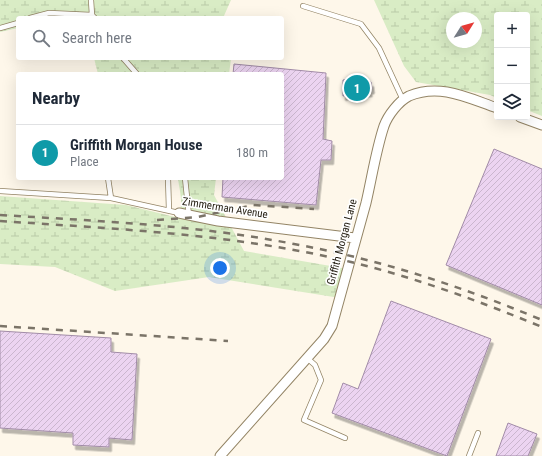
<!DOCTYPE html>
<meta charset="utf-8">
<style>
body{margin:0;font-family:"Roboto Condensed",sans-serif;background:#f2f2f3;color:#1f2937}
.controls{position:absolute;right:12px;top:12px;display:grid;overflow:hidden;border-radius:4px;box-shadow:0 4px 16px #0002}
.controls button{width:36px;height:36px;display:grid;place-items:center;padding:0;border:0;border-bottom:1px solid #e0e1e3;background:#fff;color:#1f2937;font:20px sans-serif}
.compass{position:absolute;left:446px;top:12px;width:36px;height:36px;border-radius:50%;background:#fff;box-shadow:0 4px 16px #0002;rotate:53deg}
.you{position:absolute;left:220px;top:268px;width:14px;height:14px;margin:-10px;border:3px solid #fff;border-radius:50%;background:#1a73e8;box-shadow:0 0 0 6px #1a73e833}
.badge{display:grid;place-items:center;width:26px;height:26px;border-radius:50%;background:#246a79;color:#fff;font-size:13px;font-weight:700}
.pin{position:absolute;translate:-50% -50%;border:2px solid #fff;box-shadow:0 1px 4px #0006}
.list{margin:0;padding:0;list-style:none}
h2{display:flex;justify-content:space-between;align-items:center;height:52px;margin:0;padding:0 16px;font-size:17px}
h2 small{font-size:13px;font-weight:400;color:#747a83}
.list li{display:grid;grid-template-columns:26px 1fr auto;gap:12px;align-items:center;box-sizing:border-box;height:56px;padding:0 16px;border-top:1px solid #e0e1e3}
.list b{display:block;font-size:15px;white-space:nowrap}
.list p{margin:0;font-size:13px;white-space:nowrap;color:#747a83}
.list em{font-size:13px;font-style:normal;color:#747a83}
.icon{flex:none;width:22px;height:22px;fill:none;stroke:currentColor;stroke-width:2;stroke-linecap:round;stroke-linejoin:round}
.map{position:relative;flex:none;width:542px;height:456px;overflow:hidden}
.search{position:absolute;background:#fff;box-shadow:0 4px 16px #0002;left:16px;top:16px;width:268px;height:44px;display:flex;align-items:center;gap:10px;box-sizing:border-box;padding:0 14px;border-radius:4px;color:#747a83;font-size:15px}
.panel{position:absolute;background:#fff;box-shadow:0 4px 16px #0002;left:16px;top:72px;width:268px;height:108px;border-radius:4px}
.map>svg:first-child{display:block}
.wetland{fill:url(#wetland-marsh);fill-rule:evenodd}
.building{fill:url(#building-hatch);stroke:#a18ba7;filter:url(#shadow)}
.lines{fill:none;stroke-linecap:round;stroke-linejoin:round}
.service-casing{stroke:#938465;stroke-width:6}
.minor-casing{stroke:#938465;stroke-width:11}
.service{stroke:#fff;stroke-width:4.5}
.minor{stroke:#fff;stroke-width:9}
.rail{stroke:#7b7468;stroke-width:2.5;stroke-dasharray:7 7;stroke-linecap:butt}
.labels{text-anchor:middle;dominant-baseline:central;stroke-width:3.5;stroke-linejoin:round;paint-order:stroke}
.street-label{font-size:11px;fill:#241e12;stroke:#fff}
</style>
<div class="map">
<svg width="542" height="456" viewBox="0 0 542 456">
<defs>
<pattern id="wetland-marsh" width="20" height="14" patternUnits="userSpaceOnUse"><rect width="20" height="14" fill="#d9ecc5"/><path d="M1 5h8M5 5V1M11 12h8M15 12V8" fill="none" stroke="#bacaa8"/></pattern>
<pattern id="building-hatch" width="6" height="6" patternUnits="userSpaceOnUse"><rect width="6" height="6" fill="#ecd4f1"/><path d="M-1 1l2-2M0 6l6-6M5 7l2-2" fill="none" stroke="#cab6ce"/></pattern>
<filter id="shadow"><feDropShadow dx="2.5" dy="4.5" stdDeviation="0" flood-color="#0004"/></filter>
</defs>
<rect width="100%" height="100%" fill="#fef7ea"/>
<path class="wetland" d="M0,0h231l-8,18h-205v10l-18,4z
M374,0h168v116l-15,-6v-95h-30v83l-7,-3 -74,-13 -12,-16zM452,18h24v24h-24z
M94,58h136l1,1 -2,15h-131z
M178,178h38l-2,17 30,56 104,18 -8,29 -131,-21 -94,14 -60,-24 -55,-3v-68l126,9 49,12c11,-8 4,-27 3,-39z"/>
<path class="building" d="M234,64l92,9 -3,66 9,2 -1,19h-10l-5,45 -94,-8 1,-19h59v-104h-49z
M350,79v5l21,-2 1,7 -3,1 1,2 -27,4v-16z
M494,149l48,20v136l-96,-40z
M391,301l100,38 -44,117 -115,-43 11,-30 15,6z
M0,331l111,7v14l26,2 -5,86 -23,-2v9l-36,-2v-12l-73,-5z
M508,423l29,11 -9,22h-32z"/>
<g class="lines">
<g class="service-casing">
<path id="service" d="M91,0l1,15
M303,6l58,18 18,24 24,52
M30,18l19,-5 43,2 3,3
M0,28l18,-5
M123,58l14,16
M108,178l3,20
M168,178l1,33
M185,178l4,38
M0,191l111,7 68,15
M307,358l8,7 6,15 -17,40 41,18
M469,456l9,-23"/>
</g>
<g class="minor-casing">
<path id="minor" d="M520,117l22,8
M179,213l39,8 137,17
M220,456l104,-117 8,-13c11,-41 23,-82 34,-123 6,-26 10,-53 18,-77 4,-11 15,-25 25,-30 31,-13 59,2 88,12"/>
</g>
<use href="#service" class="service"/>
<use href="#minor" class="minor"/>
<path class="rail" d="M0,215c98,6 197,10 294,29 88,16 166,42 248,76
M157,220l41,-3 55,-12 61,4
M0,221c117,8 236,13 351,41 66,16 128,39 191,65
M0,326l228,15"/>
</g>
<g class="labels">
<g class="street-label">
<text transform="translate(225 208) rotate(9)">Zimmerman Avenue</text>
<text transform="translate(342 242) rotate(-75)">Griffith Morgan Lane</text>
</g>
</g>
</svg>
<div class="controls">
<button>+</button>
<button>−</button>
<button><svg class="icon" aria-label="layers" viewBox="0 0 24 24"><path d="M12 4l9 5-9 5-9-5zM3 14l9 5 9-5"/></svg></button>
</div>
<svg class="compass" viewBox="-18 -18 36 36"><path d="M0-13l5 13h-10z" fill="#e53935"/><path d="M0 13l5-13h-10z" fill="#747a83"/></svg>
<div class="you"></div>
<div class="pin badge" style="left:357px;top:88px;background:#0f9aa8">1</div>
<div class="search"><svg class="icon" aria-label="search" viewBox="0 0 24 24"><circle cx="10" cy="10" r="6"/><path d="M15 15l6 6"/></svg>Search here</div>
<section class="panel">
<h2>Nearby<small></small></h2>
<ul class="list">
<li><span class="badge" style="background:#0f9aa8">1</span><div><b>Griffith Morgan House</b><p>Place</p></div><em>180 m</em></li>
</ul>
</section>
</div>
